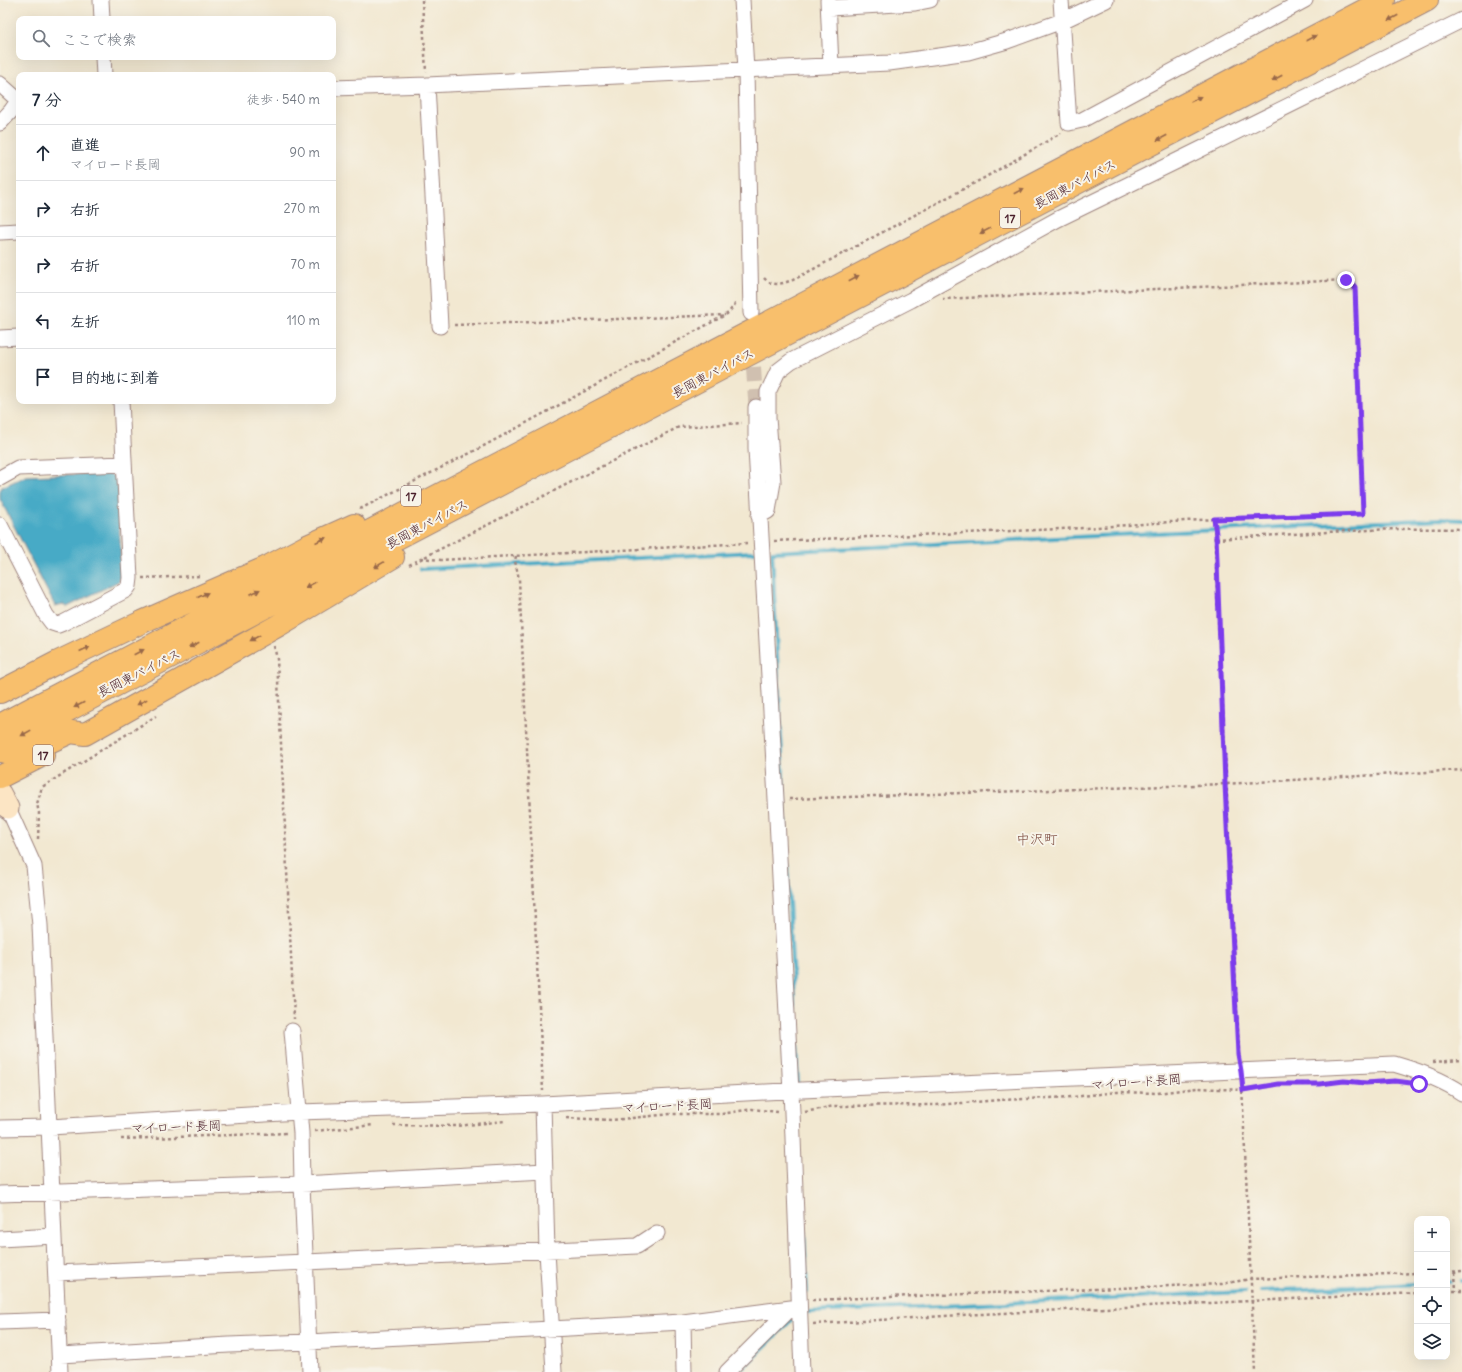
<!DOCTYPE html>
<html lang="ja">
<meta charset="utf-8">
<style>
body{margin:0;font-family:Delius,"Klee One",sans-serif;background:#f2f2f3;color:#1f2937}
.controls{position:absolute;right:12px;bottom:12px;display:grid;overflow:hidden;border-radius:8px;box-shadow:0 4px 16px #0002}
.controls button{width:36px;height:36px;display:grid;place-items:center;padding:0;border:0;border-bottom:1px solid #e0e1e3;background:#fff;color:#1f2937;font:20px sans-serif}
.stop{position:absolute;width:12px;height:12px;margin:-9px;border:3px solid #7c3aed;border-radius:50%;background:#fff}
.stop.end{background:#7c3aed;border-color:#fff;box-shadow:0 1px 4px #0008}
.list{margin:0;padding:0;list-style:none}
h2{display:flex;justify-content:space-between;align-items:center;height:52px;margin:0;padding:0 16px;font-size:17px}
h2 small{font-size:13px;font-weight:400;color:#747a83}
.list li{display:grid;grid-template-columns:26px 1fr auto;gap:12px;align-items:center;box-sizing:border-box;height:56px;padding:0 16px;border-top:1px solid #e0e1e3}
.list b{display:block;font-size:15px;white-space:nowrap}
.list p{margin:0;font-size:13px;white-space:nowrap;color:#747a83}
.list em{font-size:13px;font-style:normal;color:#747a83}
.icon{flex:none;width:22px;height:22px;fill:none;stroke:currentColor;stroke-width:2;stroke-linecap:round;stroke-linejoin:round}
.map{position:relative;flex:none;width:1462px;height:1372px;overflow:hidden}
.search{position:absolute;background:#fff;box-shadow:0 4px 16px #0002;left:16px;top:16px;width:320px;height:44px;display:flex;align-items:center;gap:10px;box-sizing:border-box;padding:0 14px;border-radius:8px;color:#747a83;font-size:15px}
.panel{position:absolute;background:#fff;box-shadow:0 4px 16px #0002;left:16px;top:72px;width:320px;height:332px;border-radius:8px}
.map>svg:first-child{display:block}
.water{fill:#46aac6;stroke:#486478}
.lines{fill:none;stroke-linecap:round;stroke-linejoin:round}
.stream{stroke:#46aac6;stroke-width:4}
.street-tunnel{stroke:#d0c0b0;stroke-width:15;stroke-dasharray:15 8;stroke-linecap:butt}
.street-casing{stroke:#9e847e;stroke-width:17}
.secondary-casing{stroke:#9e847e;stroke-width:23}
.highway-casing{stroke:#9e847e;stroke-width:24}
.path{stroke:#9e847e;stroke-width:2.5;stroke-dasharray:3 3;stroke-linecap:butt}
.street{stroke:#fff;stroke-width:15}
.secondary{stroke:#fce5c4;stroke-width:21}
.highway{stroke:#f8bf6c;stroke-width:22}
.oneway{fill:#986748}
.route{stroke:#7c3aed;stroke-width:5}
.labels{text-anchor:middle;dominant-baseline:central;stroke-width:4;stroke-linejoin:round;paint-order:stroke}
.shield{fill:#f7f3e8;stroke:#7e5f64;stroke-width:1}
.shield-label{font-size:12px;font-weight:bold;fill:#4a1f2b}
.street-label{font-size:13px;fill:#4a1f2b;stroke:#f7f3e8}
.neighbourhood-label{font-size:14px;fill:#805145;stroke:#f7f3e8}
</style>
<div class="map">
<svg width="1462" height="1372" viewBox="0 0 1462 1372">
<rect width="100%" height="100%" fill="#f7f3e8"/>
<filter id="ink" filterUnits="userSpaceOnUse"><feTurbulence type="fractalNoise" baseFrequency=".025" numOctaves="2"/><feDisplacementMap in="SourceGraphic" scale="8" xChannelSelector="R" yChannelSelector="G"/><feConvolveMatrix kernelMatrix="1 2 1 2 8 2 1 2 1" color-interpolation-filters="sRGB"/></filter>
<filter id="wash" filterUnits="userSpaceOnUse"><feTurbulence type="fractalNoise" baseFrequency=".012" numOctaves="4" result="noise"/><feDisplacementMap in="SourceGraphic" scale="16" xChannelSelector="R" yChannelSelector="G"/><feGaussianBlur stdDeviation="0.9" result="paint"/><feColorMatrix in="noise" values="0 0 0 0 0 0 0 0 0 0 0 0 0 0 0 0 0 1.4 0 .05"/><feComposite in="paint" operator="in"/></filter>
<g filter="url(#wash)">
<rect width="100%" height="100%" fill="#f2e8d1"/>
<path class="water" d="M109,473l9,7 3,93 -2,8 -52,26 -4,-3 -8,2 -55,-107v-8l2,-4 24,-11z"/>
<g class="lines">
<path class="stream" d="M421,569l334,-17
M798,1086l-26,-534 630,-31 38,-2 22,1
M803,1211l4,81
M1461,1281h1
M1447,1282h2
M1261,1291l156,-7
M809,1312l436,-20
M739,1372l53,-53"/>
</g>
</g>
<g filter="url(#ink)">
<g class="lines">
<path class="street-tunnel" d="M752,344l4,63"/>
<g class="street-casing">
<path id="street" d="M101,0l1,19
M742,0l4,70 5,243
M828,0l3,66
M1061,0l8,123 13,-3 223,-120
M829,8l86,-5 15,-3
M103,57l1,18
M0,84l19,17
M427,85l13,241
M333,88l94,-3 462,-22 79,-11 39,-11 55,-20 44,-21
M0,123l11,-12 7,-10
M0,232l19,-1
M0,338l19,-1
M756,407v42l20,350 16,313 10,260
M0,478l18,-10 106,-4
M759,516l9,-5 5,-29 -5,-64v-26l10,-21 13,-10 120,-61 147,-81 121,-59 283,-140
M0,525l46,90 6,8 6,2 5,-2 63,-33 3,-4 1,-8 -9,-177
M8,808l26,58 6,59 20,447
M292,1031l9,102 1,51 8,188
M543,1104l4,147 7,121
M0,1128l50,-1 249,-15 244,-8 259,-14 592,-26c24,7 48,15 68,29
M0,1194l302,-10 243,-13
M0,1239l54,-3
M56,1273l250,-11 331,-16 20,-13
M0,1322l58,-2
M683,1322l1,50
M60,1355l169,-10 79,-3 375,-20 108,-14
M727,1372l64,-64h3"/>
</g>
<g class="secondary-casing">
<path id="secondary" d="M0,793l8,15"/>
</g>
<g class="highway-casing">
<path id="highway" d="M0,692l58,-30 84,-40 123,-54 40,-21 49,-22
M0,725l1384,-725
M0,747l51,-28c460,-239 917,-480 1376,-719
M0,751l17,2 12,-2 42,-19 14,2 194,-109 114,-68
M0,777l43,-22"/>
</g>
<path class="path" d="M422,0l4,72
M764,278c9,10 19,5 29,2l191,-102 77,-45
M454,325l271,-10
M360,509l120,-61 247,-134 7,-8 2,-4
M1214,519l25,539
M1216,539c82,-5 164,-12 246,-10
M774,541l310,-13 130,-9 149,-5 -8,-227 -4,-4 -5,-3 -403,19
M516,556l-1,5 4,18 24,512
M421,558l20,2 306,-17
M409,565l270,-138 63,-4
M142,578l59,-2
M274,646l3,13 17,360
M789,799l436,-15 237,-14
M38,839l1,-26 -2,-9 5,-17 114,-71
M1433,1062l29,-2
M1351,1081l15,2 32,-2
M1295,1084h25l12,-2
M1242,1085l13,287
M805,1112l29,-6 103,-1 62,-5 74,-3 44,-5 40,1 40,-5 46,2 31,-5
M566,1118l46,2 59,-6h51l30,-5 26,3
M393,1125l64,1 48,-5
M315,1131l59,-6
M121,1139l167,-6
M1447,1272l15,-1
M1455,1272l1,19
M1447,1291h15
M812,1300l410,-16 28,-5 167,-6
M813,1324l148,-9 456,-22"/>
<use href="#street" class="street"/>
<use href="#secondary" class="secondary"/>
<use href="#highway" class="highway"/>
</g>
<defs><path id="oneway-solid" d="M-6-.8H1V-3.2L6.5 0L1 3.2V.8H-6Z"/></defs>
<g class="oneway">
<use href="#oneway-solid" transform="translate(1393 18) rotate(152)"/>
<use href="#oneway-solid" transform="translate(1311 38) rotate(-28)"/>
<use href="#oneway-solid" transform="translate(1277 78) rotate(152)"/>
<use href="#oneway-solid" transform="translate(1196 99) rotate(-28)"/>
<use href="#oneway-solid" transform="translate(1162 138) rotate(152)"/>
<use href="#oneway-solid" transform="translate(1019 191) rotate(-28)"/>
<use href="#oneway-solid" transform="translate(985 231) rotate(153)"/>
<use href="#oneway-solid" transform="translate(854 278) rotate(-28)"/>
<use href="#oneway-solid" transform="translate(321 540) rotate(-24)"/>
<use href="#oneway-solid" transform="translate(379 565) rotate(149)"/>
<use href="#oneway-solid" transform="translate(310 585) rotate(153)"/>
<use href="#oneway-solid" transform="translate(255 592) rotate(-27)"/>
<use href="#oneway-solid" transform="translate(203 595) rotate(-24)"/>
<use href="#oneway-solid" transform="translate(255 638) rotate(151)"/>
<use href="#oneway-solid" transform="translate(194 645) rotate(153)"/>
<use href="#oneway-solid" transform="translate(85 649) rotate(-25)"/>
<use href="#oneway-solid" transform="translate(139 652) rotate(-27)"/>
<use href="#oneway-solid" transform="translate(142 702) rotate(151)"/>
<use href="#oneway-solid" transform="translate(79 705) rotate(153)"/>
<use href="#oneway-solid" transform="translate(26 733) rotate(151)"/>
</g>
</g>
<g class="lines" filter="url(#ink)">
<path class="route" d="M1346,280l6,3 3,4 8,227 -149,5 2,15 9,250 13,270 3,17 2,19 35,-6h42l24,-3 22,2 29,-2 24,3"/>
</g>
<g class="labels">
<g class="shield">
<rect x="1000" y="208" width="20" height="20" rx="3"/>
<rect x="401" y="486" width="20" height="20" rx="3"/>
<rect x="33" y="745" width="20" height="20" rx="3"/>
</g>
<g class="shield-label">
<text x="1010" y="218">17</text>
<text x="411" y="496">17</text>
<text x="43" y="755">17</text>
</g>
<g class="street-label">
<text transform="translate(1075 184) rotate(-28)">長岡東バイパス</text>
<text transform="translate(713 373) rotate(-28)">長岡東バイパス</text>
<text transform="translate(427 524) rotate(-28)">長岡東バイパス</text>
<text transform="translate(139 673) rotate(-27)">長岡東バイパス</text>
<text transform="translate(1136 1082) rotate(-4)">マイロード長岡</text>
<text transform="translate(667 1106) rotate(-3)">マイロード長岡</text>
<text transform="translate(176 1127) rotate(-2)">マイロード長岡</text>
</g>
<g class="neighbourhood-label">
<text x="1037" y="839">中沢町</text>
</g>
</g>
</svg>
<div class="controls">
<button>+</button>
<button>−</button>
<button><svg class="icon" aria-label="locate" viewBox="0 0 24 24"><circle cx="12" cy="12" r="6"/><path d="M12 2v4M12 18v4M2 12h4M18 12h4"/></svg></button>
<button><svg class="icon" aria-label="layers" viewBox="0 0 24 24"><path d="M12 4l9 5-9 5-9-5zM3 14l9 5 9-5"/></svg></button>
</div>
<div class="stop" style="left:1419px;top:1084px"></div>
<div class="stop end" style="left:1346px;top:280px"></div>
<div class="search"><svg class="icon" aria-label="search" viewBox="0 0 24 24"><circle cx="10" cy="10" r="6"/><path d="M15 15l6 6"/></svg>ここで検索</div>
<section class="panel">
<h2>7 分<small>徒歩 · 540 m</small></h2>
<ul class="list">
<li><svg class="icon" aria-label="ahead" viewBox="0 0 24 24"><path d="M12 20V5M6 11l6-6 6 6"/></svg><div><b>直進</b><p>マイロード長岡</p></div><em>90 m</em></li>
<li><svg class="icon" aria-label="right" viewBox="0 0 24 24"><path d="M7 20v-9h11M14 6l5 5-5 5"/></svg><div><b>右折</b></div><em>270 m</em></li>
<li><svg class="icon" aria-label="right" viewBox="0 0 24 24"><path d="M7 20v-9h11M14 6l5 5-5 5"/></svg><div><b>右折</b></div><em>70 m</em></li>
<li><svg class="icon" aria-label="left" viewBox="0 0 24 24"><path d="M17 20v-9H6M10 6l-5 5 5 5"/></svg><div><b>左折</b></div><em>110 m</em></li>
<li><svg class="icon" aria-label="arrive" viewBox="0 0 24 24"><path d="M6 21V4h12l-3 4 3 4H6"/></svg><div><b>目的地に到着</b></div></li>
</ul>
</section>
</div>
